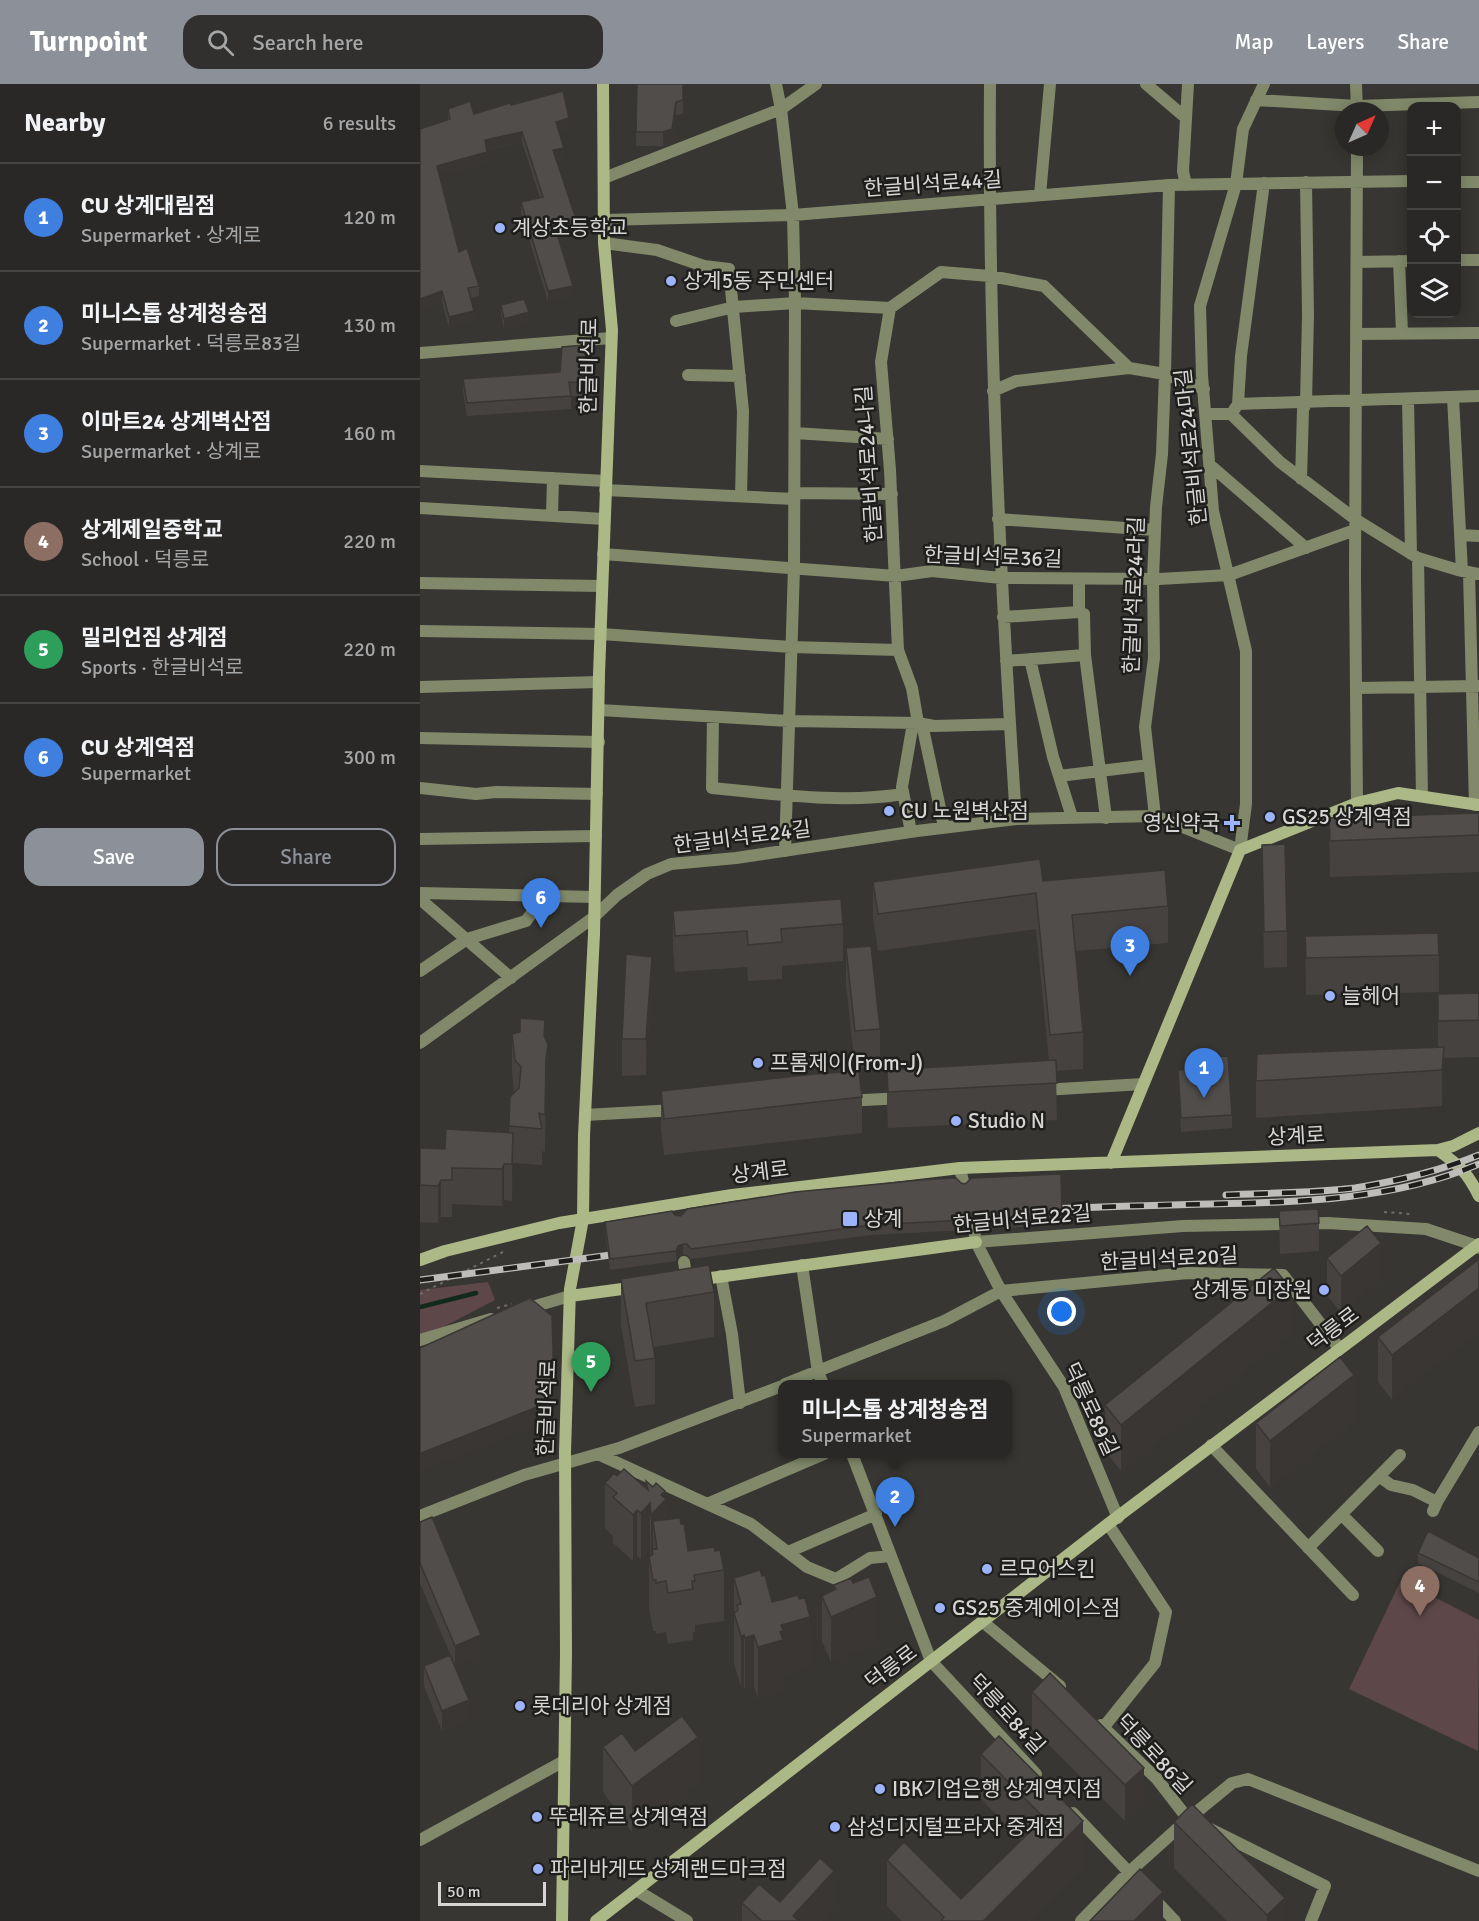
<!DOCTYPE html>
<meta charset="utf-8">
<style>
body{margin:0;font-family:Signika,"Noto Sans KR",sans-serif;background:#32302e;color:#f1f3f6}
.controls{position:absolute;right:18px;top:18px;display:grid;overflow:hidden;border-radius:12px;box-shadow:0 3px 15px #0003}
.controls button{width:54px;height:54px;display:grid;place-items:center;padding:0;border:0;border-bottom:2px solid #464443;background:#2a2826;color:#f1f3f6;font:30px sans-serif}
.compass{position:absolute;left:915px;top:18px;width:54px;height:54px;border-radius:50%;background:#2a2826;box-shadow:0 3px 15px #0003;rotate:45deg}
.scale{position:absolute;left:18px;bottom:15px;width:108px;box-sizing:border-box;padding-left:6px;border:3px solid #d8d6d4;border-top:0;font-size:16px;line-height:21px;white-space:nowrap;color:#d8d6d4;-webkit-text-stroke:4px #1e1e1c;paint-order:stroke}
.you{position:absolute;left:642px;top:1228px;width:21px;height:21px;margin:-15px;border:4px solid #fff;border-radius:50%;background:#1a73e8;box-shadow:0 0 0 9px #1a73e833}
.badge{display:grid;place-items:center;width:39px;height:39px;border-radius:50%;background:#8c9099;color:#fff;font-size:20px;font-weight:700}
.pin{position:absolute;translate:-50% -50px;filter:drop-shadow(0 2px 3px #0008)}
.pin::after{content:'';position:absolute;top:32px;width:21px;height:18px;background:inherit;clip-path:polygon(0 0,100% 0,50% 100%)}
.popup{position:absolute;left:358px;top:1296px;width:234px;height:78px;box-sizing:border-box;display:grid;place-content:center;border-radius:12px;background:#2a2826;filter:drop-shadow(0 2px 4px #0005);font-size:20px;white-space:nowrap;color:#a5a6a7}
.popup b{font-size:22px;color:#f1f3f6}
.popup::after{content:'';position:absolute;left:50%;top:100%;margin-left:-12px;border:12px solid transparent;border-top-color:#2a2826}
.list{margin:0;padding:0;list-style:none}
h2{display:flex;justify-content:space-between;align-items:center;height:78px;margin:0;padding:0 24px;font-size:26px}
h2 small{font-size:20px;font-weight:400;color:#a5a6a7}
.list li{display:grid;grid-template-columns:39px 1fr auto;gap:18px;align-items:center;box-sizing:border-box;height:108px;padding:0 24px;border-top:2px solid #464443}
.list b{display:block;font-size:22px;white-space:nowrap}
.list p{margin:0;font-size:20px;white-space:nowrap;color:#a5a6a7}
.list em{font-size:20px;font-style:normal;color:#a5a6a7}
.actions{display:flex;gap:12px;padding:18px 24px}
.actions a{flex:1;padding:14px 0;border:2px solid #8c9099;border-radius:18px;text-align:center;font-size:21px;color:#8c9099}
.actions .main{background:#8c9099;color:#fff}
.icon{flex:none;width:33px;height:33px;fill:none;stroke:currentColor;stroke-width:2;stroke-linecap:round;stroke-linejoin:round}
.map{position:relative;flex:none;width:1059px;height:1837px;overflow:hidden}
header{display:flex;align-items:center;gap:36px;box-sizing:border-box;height:84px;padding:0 30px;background:#8c9099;color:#fff}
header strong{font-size:28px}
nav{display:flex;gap:33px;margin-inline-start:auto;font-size:21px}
.search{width:420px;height:54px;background:#32302e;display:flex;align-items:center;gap:15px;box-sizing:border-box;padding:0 21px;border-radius:18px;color:#a5a6a7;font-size:22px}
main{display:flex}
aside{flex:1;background:#2a2826}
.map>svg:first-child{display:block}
.green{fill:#5e4749}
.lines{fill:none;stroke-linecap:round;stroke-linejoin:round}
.stream{stroke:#122a1a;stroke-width:4.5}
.path{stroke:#6e6c68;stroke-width:2;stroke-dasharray:3 4.5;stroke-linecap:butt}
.street{stroke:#81896a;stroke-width:12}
.secondary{stroke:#acb886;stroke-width:12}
.rail-casing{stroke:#bfbdba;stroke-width:7}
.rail{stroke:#1e1e1c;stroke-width:4.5;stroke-dasharray:14;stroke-linecap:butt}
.wall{fill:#464240}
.shaded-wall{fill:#393634}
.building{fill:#514d4a;stroke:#393634;stroke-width:1.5}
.poi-dot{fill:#9db4fd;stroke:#1e1e1c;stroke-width:2}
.labels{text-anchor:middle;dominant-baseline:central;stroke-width:5;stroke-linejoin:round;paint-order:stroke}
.street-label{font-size:21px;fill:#d8d6d4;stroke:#1e1e1c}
.poi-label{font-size:21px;fill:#d8d6d4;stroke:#1e1e1c;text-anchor:start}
</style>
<header>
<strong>Turnpoint</strong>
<div class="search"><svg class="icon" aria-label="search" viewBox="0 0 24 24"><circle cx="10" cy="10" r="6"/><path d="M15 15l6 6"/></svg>Search here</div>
<nav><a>Map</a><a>Layers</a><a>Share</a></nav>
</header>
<main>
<aside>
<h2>Nearby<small>6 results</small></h2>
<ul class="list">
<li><span class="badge" style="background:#3f7fe0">1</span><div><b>CU 상계대림점</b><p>Supermarket · 상계로</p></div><em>120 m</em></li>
<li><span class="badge" style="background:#3f7fe0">2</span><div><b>미니스톱 상계청송점</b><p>Supermarket · 덕릉로83길</p></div><em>130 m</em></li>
<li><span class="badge" style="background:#3f7fe0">3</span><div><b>이마트24 상계벽산점</b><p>Supermarket · 상계로</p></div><em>160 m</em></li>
<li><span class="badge" style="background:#8d6e63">4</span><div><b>상계제일중학교</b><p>School · 덕릉로</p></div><em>220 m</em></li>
<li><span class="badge" style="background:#2e9e5b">5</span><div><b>밀리언짐 상계점</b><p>Sports · 한글비석로</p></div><em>220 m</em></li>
<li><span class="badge" style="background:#3f7fe0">6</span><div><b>CU 상계역점</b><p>Supermarket</p></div><em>300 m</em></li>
</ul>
<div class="actions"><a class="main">Save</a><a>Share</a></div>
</aside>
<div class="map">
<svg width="1059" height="1837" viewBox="0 0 1059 1837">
<rect width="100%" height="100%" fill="#383632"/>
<path class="green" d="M68,1198l7,18 -75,39v-49z
M981,1496l78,40 -1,131 -129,-62z"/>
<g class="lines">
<path class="stream" d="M0,1223l56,-14"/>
<path class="path" d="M964,1128l27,2
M0,1210l83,-42
M77,1224l15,-4"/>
<path class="street" d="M356,0l5,25 12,106 2,88 -1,265 -9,283
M570,0c-2,245 10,490 26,735
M726,0l40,34
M936,0l1,27
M836,16l101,6 122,-4
M184,94l177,-69 35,-25
M1036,98h23
M766,101l-3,-14 5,-87
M620,111l10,-111
M185,136l188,-5 376,-30 243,-4
M184,159l53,7 47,16 25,3 14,142 -2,85
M1036,176h23
M979,177l3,72
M937,178l55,-1
M256,237l58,-14 61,-4 95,5
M937,250l122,-1
M0,269l191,-15
M268,291l52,1
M573,307l23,-10 113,-13
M1033,313l9,174
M988,315l3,155
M818,320l241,-8
M814,326l4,-6 3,-48 23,-173
M787,330h24l49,48 75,57 63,39 40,12 21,4
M375,349l93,6
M790,381l96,83
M0,387l186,10
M881,395l2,-69 3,-7 2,-88 -2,-133
M185,406l189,9
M375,409l97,1
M0,424l184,11
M132,432l1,-38
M578,435l157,11
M1040,451l19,1
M183,470l293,22 36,-5 69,7 158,1 70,-4 126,-45
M998,474l4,238
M1049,488l6,233
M0,499l182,3
M659,528v-33
M583,533l76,-5 5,2 1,41 21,163
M0,547l181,3 190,13 107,3
M610,575l23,98 19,60
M586,577l79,-6
M0,603l179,-5
M936,604l122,-2
M179,626l190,11 129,2 16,3 76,-2
M293,633l-1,71c63,6 129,16 191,6
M498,639l-6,-35 -14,-38 -8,-180 -9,-108 9,-54 51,-36 49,4 54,10 85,82 36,6 39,15
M502,640l22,103
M0,654l179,4
M639,692l90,-11
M0,704l56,6 20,-2 101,2
M937,719l-2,-227 2,-429
M735,732l-10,-89 9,-69 -1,-79 3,-72 6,-53 3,-80 4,-189
M491,748l-9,-45 11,-64
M0,755l176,-3
M0,809l174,4
M0,815l91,79
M0,887l47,-32 59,-18 18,-25
M0,959l174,-126 23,-22 30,-21 24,-10 65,-6 181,-27 99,-12 139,-3 85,34 6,-46v-153l-33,-140 -11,-136 -2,-69 36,-122 7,-55 21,-45
M623,1006l100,-6
M425,1017l58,-3
M165,1031l90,-5
M540,1084l4,18
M554,1146l2,12 25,49 63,96 54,131
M556,1158l207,-16 145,-3 98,6 51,17 2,2
M264,1178l3,19
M382,1181l16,107 5,12
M301,1192l11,58 8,69
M105,1225l45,-13
M0,1256l71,-21
M365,1300l159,-63 57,-30 187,-18 95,2 56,73
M791,1361l142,150
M178,1370l153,70 56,43 29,12 34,-21 21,-2
M432,1370l79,207 105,113
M960,1393l11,8 22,5 24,12
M287,1420l117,-50
M1013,1427l4,-9 42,-70
M922,1431l36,36
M0,1432l104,-41 95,-27 163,-62
M888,1464l92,-93
M368,1468l88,-38
M563,1538l77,64
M681,1641l56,54 31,40 6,3
M683,1644l52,-65 11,-51 -58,-88
M653,1729l102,108
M790,1745l115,57 -14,35
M0,1756l144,-79
M216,1806l51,31
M661,1837l47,-48 60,-54 44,-36 16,-4 231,92"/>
<path class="secondary" d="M1018,1066c22,16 29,22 41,46
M691,1079l129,-313 117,-47 41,-10 81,12
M0,1176l25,-9 114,-28 173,-28 228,-27 478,-18 15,-4 26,-13
M276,1196l280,-38
M150,1212l67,-9
M142,1837l4,-267 -1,-202 5,-163 13,-70 1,-84 10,-201 5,-260 13,-344 -8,-87 -1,-159
M176,1837l512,-397 371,-280"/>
<g class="rail-casing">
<path id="rail" d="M806,1111c41,-2 89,-2 129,-7 43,-7 84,-17 124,-33
M626,1125c55,-2 109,-4 164,-5 91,-2 184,-4 269,-40
M0,1196l206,-27"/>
</g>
<use href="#rail" class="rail"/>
</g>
<path class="wall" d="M217,0h46v30l-7,1 -4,28 -9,3h-27z
M91,21l58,23 -10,3 5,27 -8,2 21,72 -19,5 15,59 -25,6 -27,-89v-11l19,-4 -18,-56 -35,8v13l-48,12 20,77 20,34v10l-9,2 4,23 -25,7 -7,-26 -22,7v-180l28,-9v-11l26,5z
M81,221l28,17 -25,7 -3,-14z
M140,288l27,11v14l-16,-1v13l-104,7 -4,-24v-13z
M1059,729v59l-149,5 -1,-59z
M842,761l25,86v36l-23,1z
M623,797l125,25v37l-92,8 7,81v37l-27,2 1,49 -169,8 -1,-22v-36l162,-9 -13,-132 -158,22 -5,-33v-36z
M253,827l170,13v37l-61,5v13l-34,2 -1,-14 -72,5 -2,-24z
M885,852l134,19v37l-133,3z
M426,864l34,81v36l-25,3 -9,-83z
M1059,909v64l-35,1v26l-2,22 -186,12v-37l182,-33v-54z
M232,910l-6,81 -24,1v-37z
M92,950l33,4 3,42 -2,16 -1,56 -3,-1v14l-29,-2 -1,38 -8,-1 -2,6 -50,-2v13h-11l-3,6 -18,-1v-74l25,1 64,-16 1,-36 4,-4 -2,-22z
M772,974l40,57v13l-51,4 -3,-62 14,-1z
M241,1007l201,6v36l-198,22 -3,-27z
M641,1090l1,51 -80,4 -2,-5 -7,-2 -5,2 -2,6 -95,5 -180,24 -4,-4 -4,-1 -5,2 -2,5 -66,9 -5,-38v-10l70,-7 6,1 280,-33 4,1z
M859,1127l40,12v28l-39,3z
M907,1174l54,22 -40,33 -14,-18z
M1059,1175l-87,141 -14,-18v-45z
M201,1195l93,13v45l-60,10 1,11v46l-20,3 -14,-82z
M870,1249l-169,138 -16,-20v-46z
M934,1337l-84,66 -14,-18v-46z
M197,1392l29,13v-8l19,17 1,22 22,31h27l9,19v51l-29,4v7h-2v8l-25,4 -2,-12 -10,2v-3h-3l-4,-23v-51l1,-1v-7l-9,10 -4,-3 -4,5 -20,-18v-7l-8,-8v-45z
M0,1438l61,133 -26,11 -35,-83z
M998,1469l61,5v35l-61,-30z
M342,1492l10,26 38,65 -27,9v15l-25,7 -4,-12 -9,3 -1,-3 -3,1 -7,-23v-86z
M414,1501l43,58 -46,19 -9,-21v-45l12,-6z
M4,1582l45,54 -27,11 -18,-45z
M630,1589l94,132 -19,16 -93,-93v-36z
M579,1652l84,131 -54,54h-127l-15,-15v-46l74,39 60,-59 -40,-41v-45z
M183,1663l32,4 63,32 -66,49 -29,-40z
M754,1738l111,99h-58l-53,-53z
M360,1818l54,5 -13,14h-79v-18z"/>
<path class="shaded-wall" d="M256,18v13l-4,28 -9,3v-14z
M149,34v10l-13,4v-10z
M102,48v10l-37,8v-10z
M144,64v10l-11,3v-11z
M67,68v11l-50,13v-10z
M157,138v10l-22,6v-11z
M153,202v10l-25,6v-11z
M22,207v11l-22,7v-10z
M54,227v10l-25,7v-11z
M109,228v10l-25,7v-10z
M232,873v37l-6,81v-36z
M128,960v36l-2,16 -1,56 1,-93z
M1024,963v37l-2,22v-36z
M93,1049v36l-1,32v-37z
M84,1080v36l-2,6v-37z
M21,1096v37l-3,6v-37z
M553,1128v10l-5,2 -2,6v-10l2,-6z
M961,1159v37l-40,33v-37z
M263,1160v10l-5,2 -2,5v-10l2,-5z
M870,1204v45l-169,138v-46z
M1059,1204v45l-87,67v-45z
M934,1291v46l-84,66v-46z
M134,1298v19l-12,23 -121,48 -1,3v-19l1,-3z
M245,1407v9l1,-1v46l-9,4 -4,-28v32l-1,-4v11l-1,1v-46l10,-20z
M230,1419v46l-9,10v-46z
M217,1426v46l-4,5v-46z
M457,1513v46l-46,19v-45z
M390,1533v50l-27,9v15l-25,7v-51l23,-22z
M61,1551v20l-26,11v-20z
M324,1551v51l-3,1v-51z
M334,1551v51l-9,3v-51z
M49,1616v20l-27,11v-20z
M278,1653v46l-66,49v-46z
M724,1684v37l-19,16v-36z
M663,1737v46l-54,54h-46z
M414,1787v36l-13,14h-28v-5z
M743,1808v29h-29z
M865,1814v23h-18v-6z"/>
<path class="building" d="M217,0h46v16l-7,2 -4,27 -9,3h-27z
M143,7l6,27 -13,4 8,26 -11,2 24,72 -22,5 18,59 -25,5 -27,-89 22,-5 -21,-65 -37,8 2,12 -50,14 22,86 8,-4 12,38 -11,2 6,23 -25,6 -7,-26 -22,8v-170l30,-10 -2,-10 22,-8 4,13 36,-11 1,2z
M104,215l5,13 -25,7 -3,-14z
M165,261l2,38 -18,-1 2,14 -104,7 -4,-24 97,-7 2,-25z
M1059,729v22l-149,6 -1,-23z
M865,760l2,87 -23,1 -2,-87z
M620,775l3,22 122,-11 3,36 -96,9 11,117 -33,3 -14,-142 -158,21 -5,-32z
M421,815l2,25 -62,5 1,13 -34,3 -1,-14 -72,5 -2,-25z
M1018,849l1,22 -133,3 -1,-22z
M451,862l9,83 -25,2 -9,-83z
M206,870l26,3 -6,82h-24z
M1059,909v27l-41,1v-27z
M100,934l25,2 -1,16 4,8 -2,15 -1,56 -6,-2 3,16 -33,-3 1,-29 9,-9 2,-21 -6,-7 -3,-26 8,-2z
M1024,963l-2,23 -186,11 1,-27z
M808,972l4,59 -51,3 -3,-48 14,-1v-11z
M636,976l1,23 -169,9 -1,-22z
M439,987l3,26 -198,22 -3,-28 154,-17z
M26,1045l67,4 -1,31h-8l-2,5 -50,-1v12h-11l-3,6 -18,-1v-37l25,1z
M641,1090l1,41 -80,4 -2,-5 -7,-2 -5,2 -2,6 -95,5 -180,24 -4,-5h-4l-5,2 -2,5 -66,8 -5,-37 67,-11 3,4 6,1 6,-7 108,-17 137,-13 24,-1 5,5 4,1 7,-6z
M898,1125l1,14 -39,3 -1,-15z
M947,1142l14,17 -40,33 -14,-18z
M1059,1175v29l-87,67 -14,-18z
M289,1181l5,27 -68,11 9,55 -20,3 -14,-82z
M854,1184l16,20 -169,137 -16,-20z
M110,1214l22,18 2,66 -12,23 -121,48 -1,3v-108z
M920,1273l14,18 -84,66 -14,-18z
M204,1385l24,21 -2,-9 7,6 3,-4 9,8 -4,4 5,4 -15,16 -1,-12 -9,10 -4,-3 -4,5 -20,-18 4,-4 -12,-10 9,-10 3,3z
M12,1433l49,118 -26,11 -35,-83v-41z
M260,1434l1,6 3,-1 4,28 26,-4 1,4 5,-1 4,20 -30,5 1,6h-3l1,8 -25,4 -2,-12 -10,2v-3h-3l-4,-23 4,-3 -1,-5h5l-4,-28z
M1008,1447l51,27v24l-61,-29z
M340,1486l2,6 3,-1 7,27 26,-7 1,4 6,-1 5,19 -29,8 2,6 -3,1 3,8 -25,7 -4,-12 -9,3 -1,-3 -3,1 -7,-23 4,-3 -1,-5 4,-1 -7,-26z
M449,1493l8,20 -46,20 -9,-21 14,-7 -2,-4 17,-7 2,5z
M30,1571l19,45 -27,11 -18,-45z
M630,1589l94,95 -19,17 -93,-93z
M262,1632l16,21 -66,49 -29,-39 19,-14 13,18z
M579,1652l84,85 -100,100h-42l3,-4 -57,-57 17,-18 57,57 83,-81 -63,-64z
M772,1720l93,94 -18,17 -93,-93z
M400,1774l14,13 -41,45 6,5h-37l-20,-18 17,-19 21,18z
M720,1785l23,23 -29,29h-44z"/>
<g class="poi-dot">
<circle cx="80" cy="144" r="6"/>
<circle cx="251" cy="197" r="6"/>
<circle cx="469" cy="727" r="6"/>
<circle cx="850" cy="733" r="6"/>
<path d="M809 730h6v6h6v6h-6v6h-6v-6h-6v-6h6z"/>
<circle cx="910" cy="912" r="6"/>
<circle cx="338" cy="979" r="6"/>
<circle cx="536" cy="1037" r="6"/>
<rect x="422" y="1127" width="16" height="16" rx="3"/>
<circle cx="904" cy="1206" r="6"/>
<circle cx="567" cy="1485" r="6"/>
<circle cx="520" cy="1524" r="6"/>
<circle cx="100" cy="1622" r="6"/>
<circle cx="460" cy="1705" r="6"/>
<circle cx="117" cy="1733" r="6"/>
<circle cx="415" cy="1743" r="6"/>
<circle cx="118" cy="1785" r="6"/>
</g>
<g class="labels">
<g class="street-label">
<text transform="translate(513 100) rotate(-4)">한글비석로44길</text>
<text transform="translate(169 282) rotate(-89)">한글비석로</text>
<text transform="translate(771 363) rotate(-96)">한글비석로24마길</text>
<text transform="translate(449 380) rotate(-94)">한글비석로24나길</text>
<text transform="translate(573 473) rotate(2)">한글비석로36길</text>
<text transform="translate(714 511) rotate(-88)">한글비석로24라길</text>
<text transform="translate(322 753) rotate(-7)">한글비석로24길</text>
<text transform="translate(876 1052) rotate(-3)">상계로</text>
<text transform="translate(340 1088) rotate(-7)">상계로</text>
<text transform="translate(602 1135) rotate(-5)">한글비석로22길</text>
<text transform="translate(749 1175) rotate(-3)">한글비석로20길</text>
<text transform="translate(913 1245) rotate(-37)">덕릉로</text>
<text transform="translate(127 1324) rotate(-88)">한글비석로</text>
<text transform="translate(671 1325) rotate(65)">덕릉로89길</text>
<text transform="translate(471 1583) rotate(-37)">덕릉로</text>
<text transform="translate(587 1630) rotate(47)">덕릉로84길</text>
<text transform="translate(734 1670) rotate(47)">덕릉로86길</text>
</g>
<g class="poi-label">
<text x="92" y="144">계상초등학교</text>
<text x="263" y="197">상계5동 주민센터</text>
<text x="481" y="727">CU 노원벽산점</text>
<text x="862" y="733">GS25 상계역점</text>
<text x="800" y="739" text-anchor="end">영신약국</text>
<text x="922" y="912">늘헤어</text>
<text x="350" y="979">프롬제이(From-J)</text>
<text x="548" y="1037">Studio N</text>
<text x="444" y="1135">상계</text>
<text x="892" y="1206" text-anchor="end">상계동 미장원</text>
<text x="579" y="1485">르모어스킨</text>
<text x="532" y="1524">GS25 중계에이스점</text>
<text x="112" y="1622">롯데리아 상계점</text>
<text x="472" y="1705">IBK기업은행 상계역지점</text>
<text x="129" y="1733">뚜레쥬르 상계역점</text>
<text x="427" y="1743">삼성디지털프라자 중계점</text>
<text x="130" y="1785">파리바게뜨 상계랜드마크점</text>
</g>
</g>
</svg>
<div class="controls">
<button>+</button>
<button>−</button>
<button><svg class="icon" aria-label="locate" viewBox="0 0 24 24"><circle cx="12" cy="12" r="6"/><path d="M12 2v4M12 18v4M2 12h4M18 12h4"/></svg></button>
<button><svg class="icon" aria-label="layers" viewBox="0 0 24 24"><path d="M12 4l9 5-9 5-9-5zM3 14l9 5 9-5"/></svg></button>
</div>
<svg class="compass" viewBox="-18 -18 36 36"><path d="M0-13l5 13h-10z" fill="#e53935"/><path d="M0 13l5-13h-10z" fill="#a5a6a7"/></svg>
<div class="scale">50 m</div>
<div class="you"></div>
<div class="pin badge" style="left:784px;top:1014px;background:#3f7fe0">1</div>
<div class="pin badge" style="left:475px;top:1443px;background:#3f7fe0">2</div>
<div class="popup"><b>미니스톱 상계청송점</b>Supermarket</div>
<div class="pin badge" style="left:710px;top:892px;background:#3f7fe0">3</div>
<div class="pin badge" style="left:1000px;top:1532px;background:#8d6e63">4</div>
<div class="pin badge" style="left:171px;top:1308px;background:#2e9e5b">5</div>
<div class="pin badge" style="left:121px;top:844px;background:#3f7fe0">6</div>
</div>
</main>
